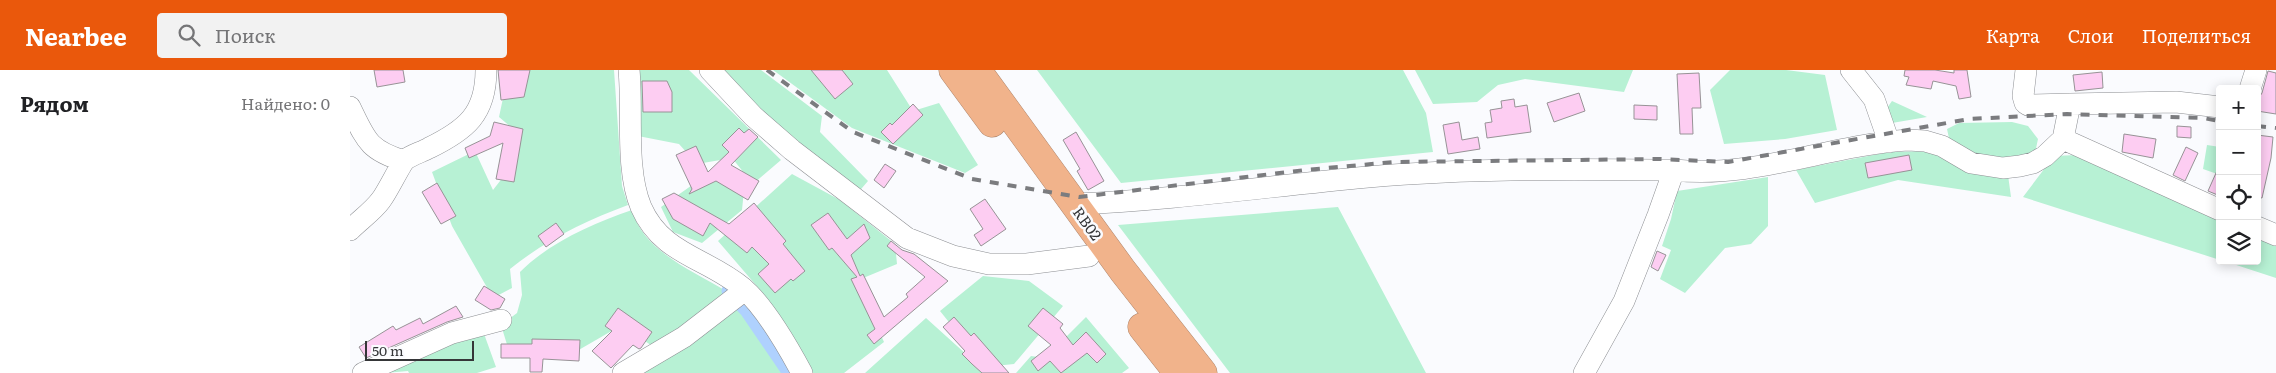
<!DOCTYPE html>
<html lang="ru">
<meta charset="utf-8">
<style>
body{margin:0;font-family:Literata,serif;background:#f2f2f2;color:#202124}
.controls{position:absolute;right:15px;top:15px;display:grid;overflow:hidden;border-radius:5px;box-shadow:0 2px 12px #0003}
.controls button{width:45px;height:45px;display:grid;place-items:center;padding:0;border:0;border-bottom:1px solid #e0e0e0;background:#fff;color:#202124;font:25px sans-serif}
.scale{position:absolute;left:15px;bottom:12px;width:109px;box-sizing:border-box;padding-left:5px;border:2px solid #353638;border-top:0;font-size:14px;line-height:18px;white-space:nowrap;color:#353638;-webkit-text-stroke:4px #fafbfe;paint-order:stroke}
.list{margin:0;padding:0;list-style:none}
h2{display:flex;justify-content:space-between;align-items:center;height:65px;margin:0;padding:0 20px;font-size:21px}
h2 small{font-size:16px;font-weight:400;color:#757577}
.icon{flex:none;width:28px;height:28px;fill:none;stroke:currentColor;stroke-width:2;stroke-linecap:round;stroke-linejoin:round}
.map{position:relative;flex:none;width:1926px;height:303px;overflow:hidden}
header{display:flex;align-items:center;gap:30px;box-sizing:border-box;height:70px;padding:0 25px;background:#ea580c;color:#fff}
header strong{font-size:24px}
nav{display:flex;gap:28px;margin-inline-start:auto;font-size:18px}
.search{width:350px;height:45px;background:#f2f2f2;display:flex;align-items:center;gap:12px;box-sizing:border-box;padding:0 18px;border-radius:5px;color:#757577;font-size:19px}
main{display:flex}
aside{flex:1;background:#fff}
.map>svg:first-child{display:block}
.green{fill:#b7f1d4}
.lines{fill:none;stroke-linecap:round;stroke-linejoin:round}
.canal{stroke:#afd1fe;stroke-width:15}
.building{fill:#fdcdf2;stroke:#979396}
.minor-casing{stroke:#8d8f93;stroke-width:22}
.highway-casing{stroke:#af876e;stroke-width:29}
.minor{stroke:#fff;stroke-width:21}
.highway{stroke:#f1b38b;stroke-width:28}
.rail{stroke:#7b7c7f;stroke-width:4;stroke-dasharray:9 9;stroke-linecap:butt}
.labels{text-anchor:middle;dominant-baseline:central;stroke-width:5;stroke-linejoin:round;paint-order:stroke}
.street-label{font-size:15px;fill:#353638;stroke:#fafbfe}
</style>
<header>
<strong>Nearbee</strong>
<div class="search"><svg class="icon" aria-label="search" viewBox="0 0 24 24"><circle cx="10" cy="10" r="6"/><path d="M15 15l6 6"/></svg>Поиск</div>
<nav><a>Карта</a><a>Слои</a><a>Поделиться</a></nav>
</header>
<main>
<aside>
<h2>Рядом<small>Найдено: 0</small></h2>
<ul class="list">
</ul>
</aside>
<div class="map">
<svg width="1926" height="303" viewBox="0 0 1926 303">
<rect width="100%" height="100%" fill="#fafbfe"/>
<path class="green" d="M159,0h105l8,116 6,19c-43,16 -82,35 -118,64l2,19 -19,10 -41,-72 -20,-54 43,-21 18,39 14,-18 11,-39 -19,-16z
M285,0h54l92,90 -28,24 -21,-26 -35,6 -18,-20 -41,-8z
M365,0h46l61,46 -2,16 48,49 -12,14z
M423,0h114l26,41 26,-8 39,62 -13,8 -113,-45z
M687,0h366l23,43 7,39 -312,31z
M1065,0h218l-9,22 -99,-13 -27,6 -21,17 -44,2z
M1380,0h56l39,5 12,55 -52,9 -61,5 -14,-54z
M1542,31l35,16 -35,6 -10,-8z
M1662,52l16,4 10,13 -3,14 -17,9 -43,-4 -25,-15 -3,-14 12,-6z
M1857,75l13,2v28l-17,-6z
M1583,81l75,24 3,22 -113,-17 -83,23 -19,-33 93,-18z
M1727,85l143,63v42l-197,-63 31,-41z
M442,104l48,26 55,44 2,20 -41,17 28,61 -40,31h-40l-37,-75 -49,-57z
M355,106l39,14 -2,20 -40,33 -29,-11 -12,-25z
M1418,107v49l-17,18 -26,4 -40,45 -25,-14 11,-29 -9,-4 9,-27 6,-28z
M988,137l88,166h-196l-112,-148z
M282,140c11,41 61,61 94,81l-71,57 -33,-23 -52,30 -61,-4 -8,-26 16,-12 5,-18 -2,-23c30,-30 72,-48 112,-62z
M1907,165l19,8v35l-52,-17h33z
M633,206l46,5 34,25 -49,58 -29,3 -45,-56z
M386,235l50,68h-157z
M736,247l43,51 -7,5h-106l15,-17 14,2z
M576,248l61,55h-122z
M133,261l13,36 -19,6h-68l-1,-2 -23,2z"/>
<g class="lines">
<path class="canal" d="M379,221l18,19 43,63"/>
</g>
<path class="building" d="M24,0h29l2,12 -28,5z
M148,0h32l-6,27 -23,3z
M461,0h31l11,14 -18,15z
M1555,0h30l19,3v-3h13l4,27 -12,2 -3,-13 -23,-5 -2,8 -25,-4 3,-8 -5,-1z
M1918,1l8,2v41l-19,-3 1,-12 4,-6z
M1752,2l1,16 -28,3 -2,-16z
M1349,3l2,35h-9l1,26h-13l-3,-60z
M292,11h25l5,11v20h-29z
M1229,23l6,18 -31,11 -7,-19z
M1164,29l1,8 12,-2 4,27 -44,6 -2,-15 7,-1 -2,-12 12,-2 -1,-7z
M563,34l10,11 -30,29 -12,-12 9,-9 2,2z
M1284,35l23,1v14l-23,-1z
M144,52l29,7 -9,53 -18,-3 7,-36 -34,15 -4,-10 25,-12z
M1109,52l3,18 16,-3 2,12 -32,5 -5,-29z
M1827,56l14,1v11l-14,-1z
M389,58l5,5 5,-4 9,8 -27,28 28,16 -11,19 -32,-19 -27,13 3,-5 -16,-34 20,-9 12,26 21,-20 -7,-7z
M726,62l28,49 -16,9 -11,-19 3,-2 -17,-29z
M1774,64l32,5 -3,19 -31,-6z
M1907,65l16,2 -2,21 -9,40 -5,-1z
M1836,77l12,6 -13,28 -12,-6z
M1559,85l3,15 -44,8 -3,-15z
M535,94l11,7 -12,17 -10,-8z
M1870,94v32l-12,-5z
M87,113l19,33 -15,8 -19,-32z
M324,123l55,31 25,-21 32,38 -3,3 22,27 -12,10 -2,-2 -16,14 -17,-19 11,-10 -17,-17 -5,6 -37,-30 -7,13 -30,-17 -11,-20z
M635,129l21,30 -25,17 -7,-11 9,-6 -13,-20z
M478,143l19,26 17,-15 6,14 -19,17 9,21 3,-2 21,43 24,-20 -2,-3 19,-17 -38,-31 4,-5 11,9 12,4 34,27 -74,63 -7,-9 8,-6 -24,-50 6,-2 -25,-29 -3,2 -18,-25z
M206,153l8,11 -18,13 -8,-11z
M1307,181l9,4 -8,16 -7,-4z
M134,216l21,13 -5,9 -9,2 -16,-10z
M106,236l7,11 -16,5 -81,36 -7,-11 34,-21 3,4 24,-12 3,6z
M268,238l34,24 -11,16 -2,1 -6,-4 -22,23 -19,-17 20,-20 -7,-5z
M693,238l20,16 -3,4 13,17 13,-13 20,22 -9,9 -10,-10 -26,20 -11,-12 -12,10 -7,-10 20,-16 -23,-19z
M604,247l17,19 3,-3 35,40h-27l-10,-9 -10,-10 3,-3 -22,-24z
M182,269l48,1 -1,21 -36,-2 -1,13h-12v-14h-29v-14h31z"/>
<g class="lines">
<g class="minor-casing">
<path id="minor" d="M279,0c4,41 -4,99 12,137 21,48 65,50 102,81 22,19 45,59 59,85
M360,0l43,46 39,34 115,88 46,18 36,8h38l62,-8
M1501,0l23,29 15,43
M1676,0l-3,26 2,7 3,2 42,-1
M1900,19l6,-19
M0,37c16,33 18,43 54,54
M1713,69l157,71
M725,134c98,-4 195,-18 293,-27 102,-9 204,-8 306,-7
M1907,157l19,8
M0,160c10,-10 23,-19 31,-30 7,-9 19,-35 24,-40 6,-5 17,-8 24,-12 37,-18 57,-34 57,-78
M13,303l89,-40 49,-13
M273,303l61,-36 61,-47
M1234,303l40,-72 34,-86 16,-45c79,9 155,-25 234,-30l17,1 17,5 29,17 32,5 17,-2 13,-3 12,-7 18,-17 7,-35 106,-2 44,5"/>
</g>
<g class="highway-casing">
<path id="highway" d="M603,0l39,53
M627,0l146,201 80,102
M792,257l36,46"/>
</g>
<use href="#minor" class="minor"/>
<use href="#highway" class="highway"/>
<path class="rail" d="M417,0l86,62 119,47 107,18 226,-27 89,-8 265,-3 69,3 241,-43 98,-5 136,4 17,3
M1907,56l19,2"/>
</g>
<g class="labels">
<g class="street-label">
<text transform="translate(738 153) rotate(54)">RB02</text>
</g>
</g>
</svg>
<div class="controls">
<button>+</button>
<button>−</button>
<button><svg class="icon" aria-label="locate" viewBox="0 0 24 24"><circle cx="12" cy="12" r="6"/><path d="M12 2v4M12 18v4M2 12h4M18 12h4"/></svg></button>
<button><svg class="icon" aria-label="layers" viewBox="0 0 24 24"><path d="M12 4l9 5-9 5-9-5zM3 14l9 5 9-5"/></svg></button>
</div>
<div class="scale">50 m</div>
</div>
</main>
